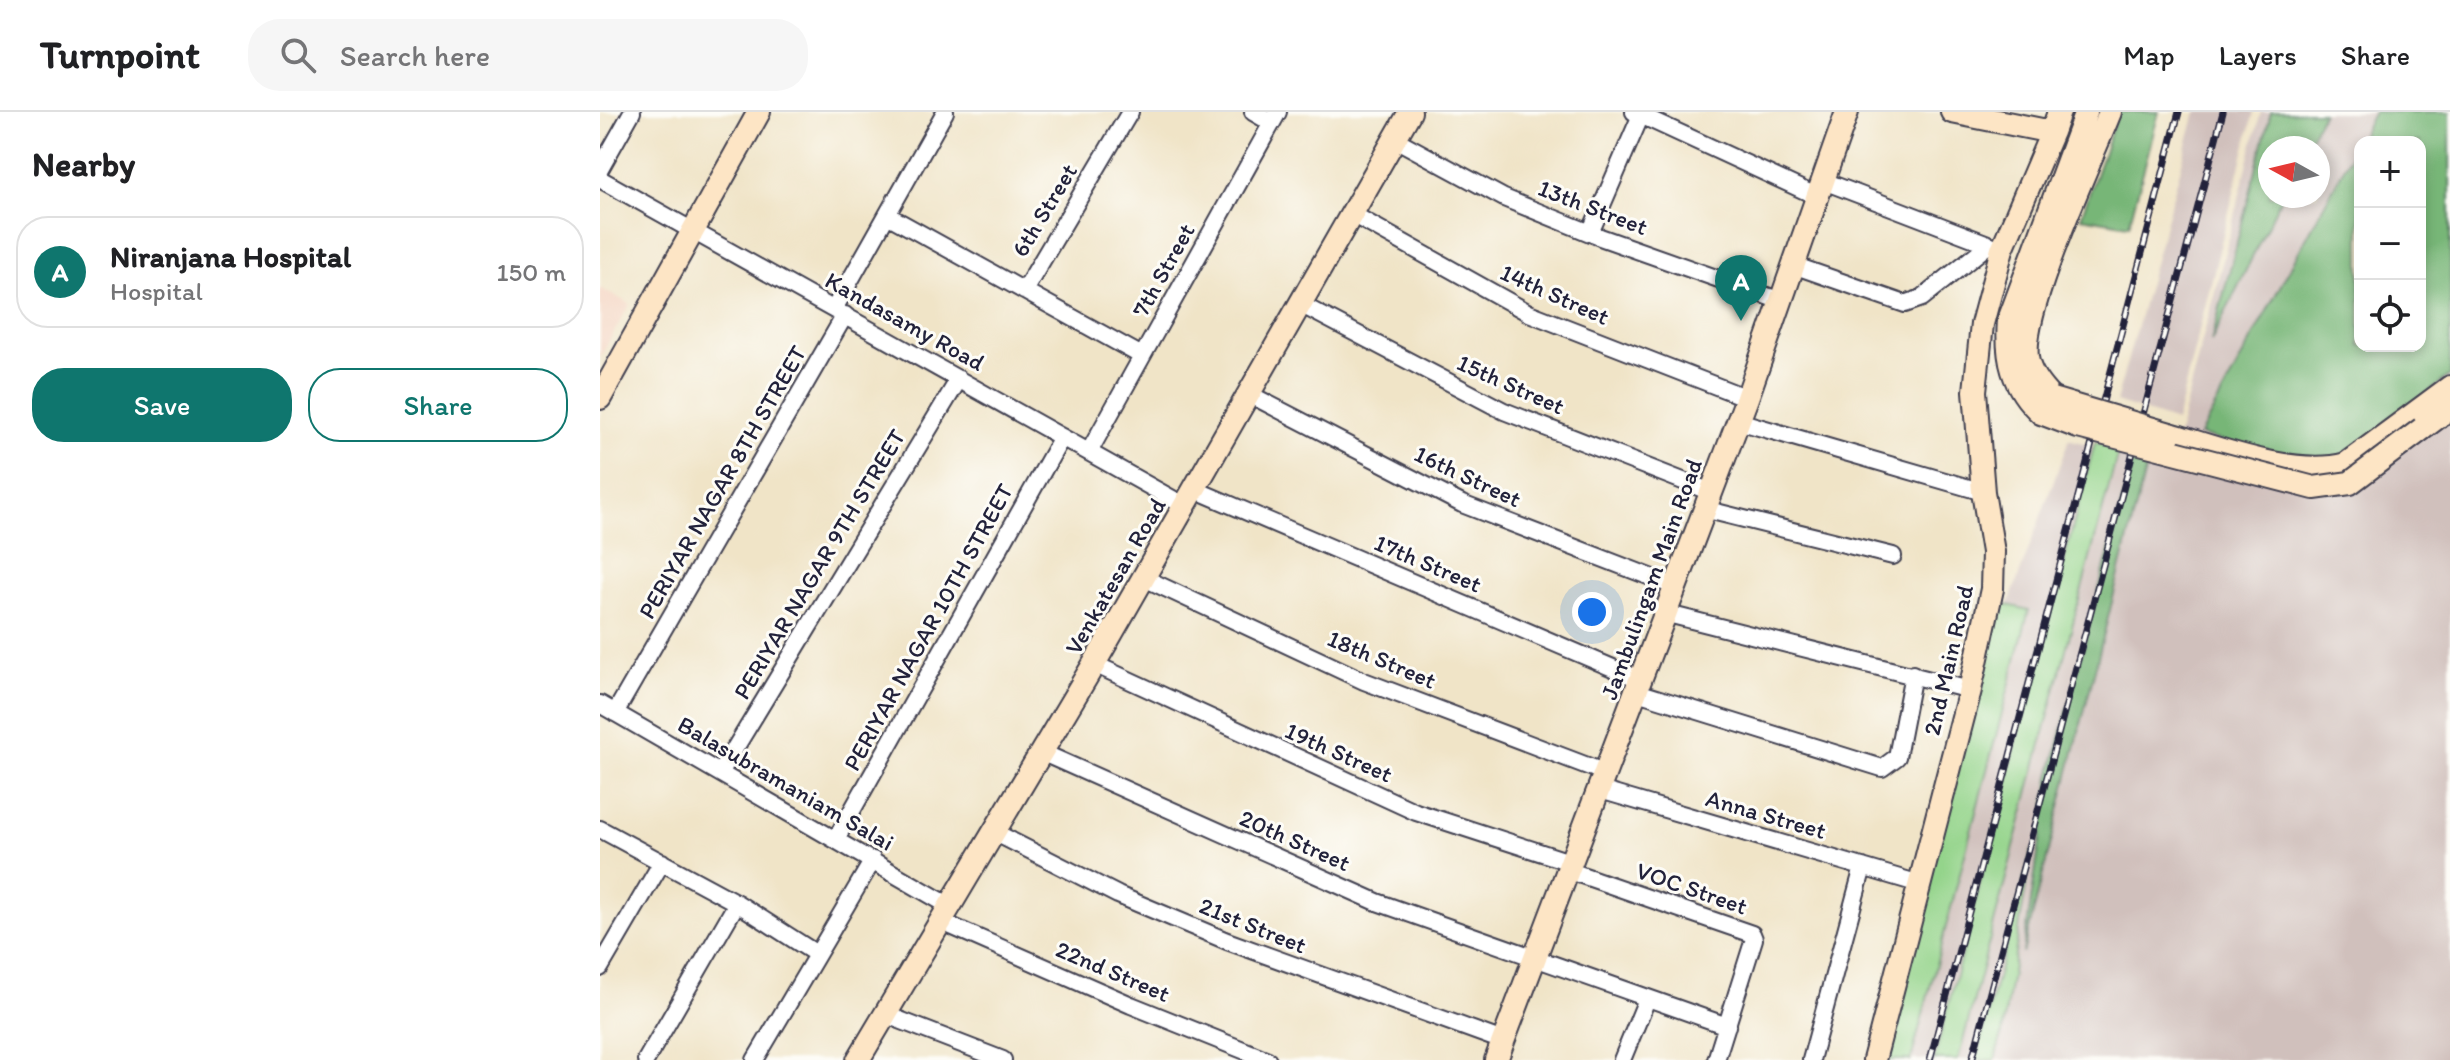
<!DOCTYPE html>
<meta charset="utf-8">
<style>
body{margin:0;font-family:Itim,sans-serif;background:#f6f6f6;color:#202124}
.controls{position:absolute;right:24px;top:24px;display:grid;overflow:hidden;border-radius:16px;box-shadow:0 4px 12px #0003}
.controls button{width:72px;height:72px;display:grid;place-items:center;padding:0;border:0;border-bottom:2px solid #e0e0e0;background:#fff;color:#202124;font:40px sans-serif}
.compass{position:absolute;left:1658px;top:24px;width:72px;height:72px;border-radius:50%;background:#fff;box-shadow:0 4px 12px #0003;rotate:278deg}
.you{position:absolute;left:992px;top:500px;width:28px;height:28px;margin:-20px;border:6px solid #fff;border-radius:50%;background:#1a73e8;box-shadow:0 0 0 12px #1a73e833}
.badge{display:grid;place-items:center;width:52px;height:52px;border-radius:50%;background:#0f766e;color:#fff;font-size:26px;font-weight:700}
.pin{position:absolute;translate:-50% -66px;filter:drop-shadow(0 2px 4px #0008)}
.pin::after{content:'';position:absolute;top:42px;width:28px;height:24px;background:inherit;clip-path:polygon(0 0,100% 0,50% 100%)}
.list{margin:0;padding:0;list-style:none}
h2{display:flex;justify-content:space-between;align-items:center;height:104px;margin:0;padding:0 32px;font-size:34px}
h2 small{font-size:26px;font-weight:400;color:#757577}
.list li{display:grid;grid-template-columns:52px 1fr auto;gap:24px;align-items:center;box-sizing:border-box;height:112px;margin:0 16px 16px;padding:0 16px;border:2px solid #e0e0e0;border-radius:32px}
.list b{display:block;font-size:30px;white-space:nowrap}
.list p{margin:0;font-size:26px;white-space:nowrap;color:#757577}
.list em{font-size:26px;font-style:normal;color:#757577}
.actions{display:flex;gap:16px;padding:24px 32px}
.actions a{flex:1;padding:18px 0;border:2px solid #0f766e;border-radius:32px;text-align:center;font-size:28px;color:#0f766e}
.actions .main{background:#0f766e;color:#fff}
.icon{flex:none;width:44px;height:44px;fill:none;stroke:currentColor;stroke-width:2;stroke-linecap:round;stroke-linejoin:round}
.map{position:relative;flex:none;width:1850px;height:948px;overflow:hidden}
header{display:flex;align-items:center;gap:48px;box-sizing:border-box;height:112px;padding:0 40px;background:#fff;border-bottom:2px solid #e0e0e0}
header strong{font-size:38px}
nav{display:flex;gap:44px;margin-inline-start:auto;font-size:28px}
.search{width:560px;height:72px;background:#f6f6f6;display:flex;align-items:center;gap:20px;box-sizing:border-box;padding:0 28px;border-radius:32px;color:#757577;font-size:30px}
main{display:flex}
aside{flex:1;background:#fff}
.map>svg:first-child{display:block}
.built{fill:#f4d3c0}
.industrial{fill:#d0c0bc;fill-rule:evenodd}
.green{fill:#94d48b;stroke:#5b7b63;stroke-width:2}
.forest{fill:#77b677;stroke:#4c6c59;stroke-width:2;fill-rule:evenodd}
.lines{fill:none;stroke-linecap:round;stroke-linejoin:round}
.street-casing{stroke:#413f50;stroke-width:20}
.secondary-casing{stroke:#413f50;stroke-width:26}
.street{stroke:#fff;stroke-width:16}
.secondary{stroke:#fde5c5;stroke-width:22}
.rail-casing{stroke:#22223b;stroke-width:7}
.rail{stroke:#fdfcf7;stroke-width:4;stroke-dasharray:12;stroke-linecap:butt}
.secondary-bridge-casing{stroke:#413f50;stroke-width:26;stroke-linecap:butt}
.secondary-bridge{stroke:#fde5c5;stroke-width:22}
.labels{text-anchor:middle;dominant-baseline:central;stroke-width:6;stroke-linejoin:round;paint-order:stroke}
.street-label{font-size:24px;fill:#22223b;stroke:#fdfcf7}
</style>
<header>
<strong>Turnpoint</strong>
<div class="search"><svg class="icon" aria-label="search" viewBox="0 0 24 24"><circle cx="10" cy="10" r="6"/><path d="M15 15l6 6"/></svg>Search here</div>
<nav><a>Map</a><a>Layers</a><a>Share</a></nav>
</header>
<main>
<aside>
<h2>Nearby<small></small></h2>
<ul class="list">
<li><span class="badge">A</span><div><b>Niranjana Hospital</b><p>Hospital</p></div><em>150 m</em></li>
</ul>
<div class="actions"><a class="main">Save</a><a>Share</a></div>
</aside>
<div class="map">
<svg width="1850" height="948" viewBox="0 0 1850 948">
<rect width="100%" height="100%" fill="#fdfcf7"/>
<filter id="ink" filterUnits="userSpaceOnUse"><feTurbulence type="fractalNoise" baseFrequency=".0125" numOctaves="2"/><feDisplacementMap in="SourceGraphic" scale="16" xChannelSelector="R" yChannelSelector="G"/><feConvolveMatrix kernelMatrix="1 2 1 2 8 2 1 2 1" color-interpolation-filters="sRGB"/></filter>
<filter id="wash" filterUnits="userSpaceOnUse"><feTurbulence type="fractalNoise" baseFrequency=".006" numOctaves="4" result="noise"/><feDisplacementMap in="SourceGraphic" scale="32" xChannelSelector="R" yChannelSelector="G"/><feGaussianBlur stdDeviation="1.8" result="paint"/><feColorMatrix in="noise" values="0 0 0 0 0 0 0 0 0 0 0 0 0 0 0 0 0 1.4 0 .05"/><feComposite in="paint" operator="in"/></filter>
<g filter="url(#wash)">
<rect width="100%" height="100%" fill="#f0e4c7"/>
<path class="built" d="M0,176l30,16 -30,53z"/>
<path class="industrial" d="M1596,0h58l-78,310 -60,-20z
M1661,0h189v948h-558l116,-454 61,-167 100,31zM1760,30h60v204h-60zM1670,36h48v48h-48z"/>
<path class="green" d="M1495,330l24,6 -161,612h-24z
M1396,490l33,8 -118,450h-29z
M1432,737l-30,185 -7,26h-20z"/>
<path class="forest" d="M1518,0h41l-30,113 -48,-8z
M1671,0h52l-18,36h-35v48h12l-71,146z
M1774,0h76v263c-20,15 -93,77 -110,82 -43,13 -98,-11 -140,-22zM1760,30h60v204h-60z
M1536,336l14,4 -127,501 27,-177z"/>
</g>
<g filter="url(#ink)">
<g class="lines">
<g class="street-casing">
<path id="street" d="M653,0l19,11
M1034,0l182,84
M795,27l109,59 96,39 181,64
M0,57l32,-57
M0,67l585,327
M1221,68l175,67
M752,102l177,99 218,85
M287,103l255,141
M990,121l51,-118
M1193,153l112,39 17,-6 66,-53
M424,179l106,-179
M700,192l204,107 207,81
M234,197l111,-197
M649,282l213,110 212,82
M1138,309l245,71
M489,340l189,-340
M596,378l445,190
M1104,397l189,47
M544,466l220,103 242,92
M1064,501l306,77
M494,552l322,148 157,51
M1037,580l245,76 15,-11 16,-83
M0,592l348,201
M15,601l230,-398
M441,640l336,150 350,124
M120,661l239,-394
M1000,678l320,94
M0,717l137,74 78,50
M394,720l124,63 109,46 276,100
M236,727l226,-402
M970,759l182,63 2,5 -38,121
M342,810l189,83 137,55
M0,856l62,-106
M284,902l119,46
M46,948l91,-157
M155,948l118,-200
M1022,948l25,-61
M1211,948l52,-193"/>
</g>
<g class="secondary-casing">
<path id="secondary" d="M1352,0l100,20 7,-20
M0,286l159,-286
M1452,287c-11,-11 -23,-26 -25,-42 -6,-48 63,-194 83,-245
M1441,301c-29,-26 -35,-55 -32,-93l77,-208
M1822,317l28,-21
M1570,322c50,15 126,44 176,30l104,-77
M258,948l236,-396 316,-552
M896,948l251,-662 100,-286
M1274,948l96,-370 22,-101 1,-37 -10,-60 -8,-101 7,-67 20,-75 50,-117"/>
</g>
<use href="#street" class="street"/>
<use href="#secondary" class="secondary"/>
<g class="rail-casing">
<path id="rail" d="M1330,948l249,-948
M1372,948l251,-948"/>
</g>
<use href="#rail" class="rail"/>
<g class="secondary-bridge-casing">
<path id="secondary-bridge" d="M1452,287l118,35
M1441,301l37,14 236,61 36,-5 72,-54"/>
</g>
<use href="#secondary-bridge" class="secondary-bridge"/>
</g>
</g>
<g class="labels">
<g class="street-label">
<text transform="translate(993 95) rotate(21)">13th Street</text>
<text transform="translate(444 98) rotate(-59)">6th Street</text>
<text transform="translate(563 158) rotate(-61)">7th Street</text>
<text transform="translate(955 182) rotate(24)">14th Street</text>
<text transform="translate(305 209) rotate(29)">Kandasamy Road</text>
<text transform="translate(911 272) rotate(24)">15th Street</text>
<text transform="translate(868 364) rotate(25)">16th Street</text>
<text transform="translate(122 370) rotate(-60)">PERIYAR NAGAR 8TH STREET</text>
<text transform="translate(828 451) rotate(23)">17th Street</text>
<text transform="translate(219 452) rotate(-59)">PERIYAR NAGAR 9TH STREET</text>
<text transform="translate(515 464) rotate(-60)">Venkatesan Road</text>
<text transform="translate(1051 467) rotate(-70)">Jambulingam Main Road</text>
<text transform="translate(328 515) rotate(-61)">PERIYAR NAGAR 10TH STREET</text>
<text transform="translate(782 547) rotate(23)">18th Street</text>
<text transform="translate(1348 548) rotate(-77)">2nd Main Road</text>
<text transform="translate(739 640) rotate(24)">19th Street</text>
<text transform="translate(186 671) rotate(30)">Balasubramaniam Salai</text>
<text transform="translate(1166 702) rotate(16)">Anna Street</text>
<text transform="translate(695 728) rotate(24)">20th Street</text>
<text transform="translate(1092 776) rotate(19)">VOC Street</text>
<text transform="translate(653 813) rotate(22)">21st Street</text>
<text transform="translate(513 859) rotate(23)">22nd Street</text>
</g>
</g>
</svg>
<div class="controls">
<button>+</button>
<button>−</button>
<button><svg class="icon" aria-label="locate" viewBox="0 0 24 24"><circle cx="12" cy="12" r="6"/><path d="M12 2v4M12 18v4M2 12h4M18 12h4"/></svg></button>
</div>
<svg class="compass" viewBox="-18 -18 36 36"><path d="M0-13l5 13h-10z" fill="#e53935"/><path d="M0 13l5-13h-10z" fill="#757577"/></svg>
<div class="you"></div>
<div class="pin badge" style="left:1141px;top:209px">A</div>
</div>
</main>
